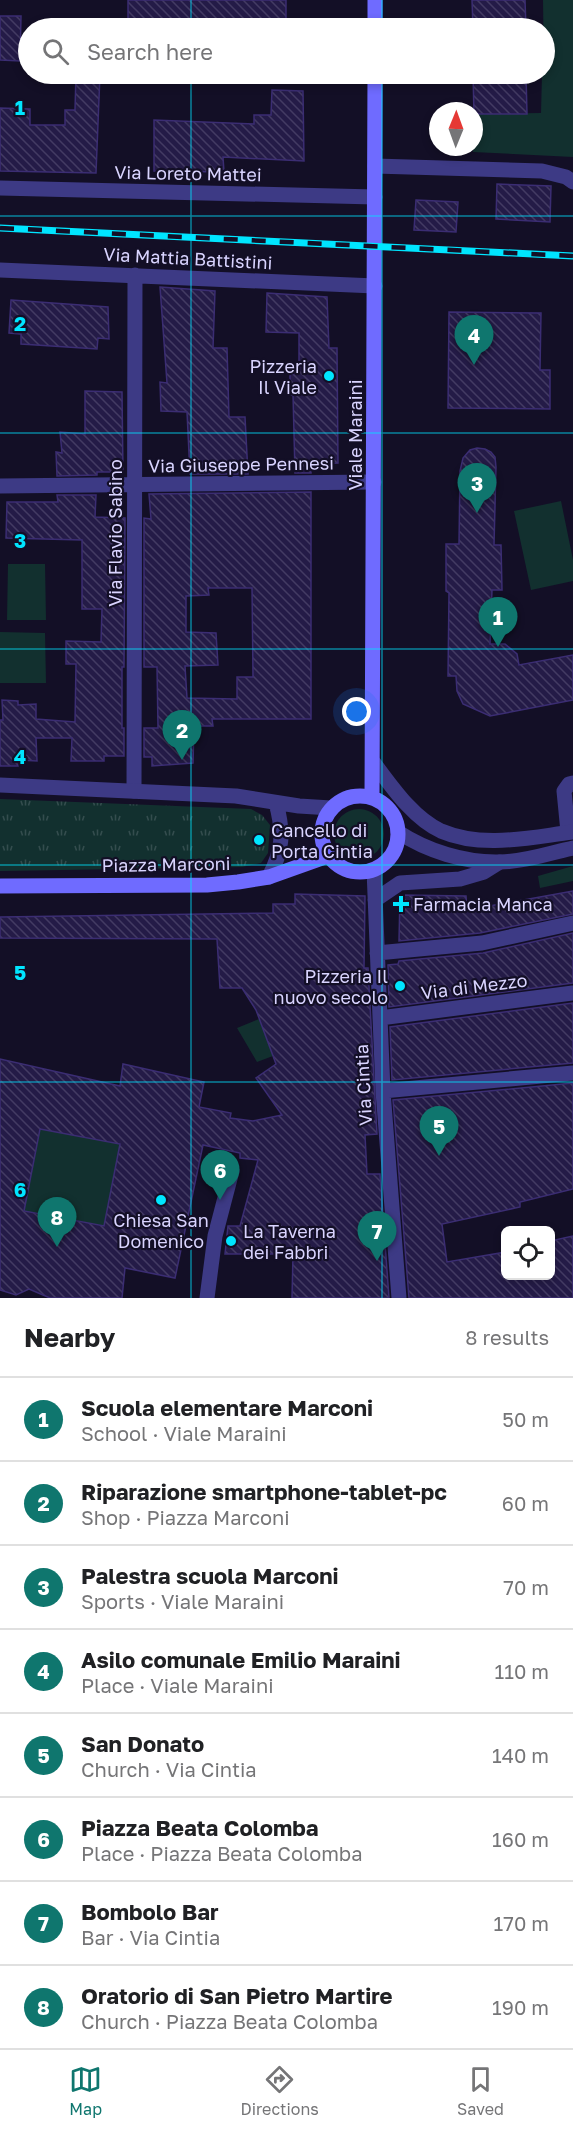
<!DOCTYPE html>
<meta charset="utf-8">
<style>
body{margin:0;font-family:"Golos Text",sans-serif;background:#f2f2f2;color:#202124}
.controls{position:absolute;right:18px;bottom:18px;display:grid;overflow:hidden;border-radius:9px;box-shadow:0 3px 9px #0003}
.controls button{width:54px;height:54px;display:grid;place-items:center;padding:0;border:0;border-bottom:2px solid #e0e0e0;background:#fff;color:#202124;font:30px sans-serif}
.compass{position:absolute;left:429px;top:102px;width:54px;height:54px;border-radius:50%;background:#fff;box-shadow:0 3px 9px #0003;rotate:1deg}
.you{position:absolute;left:357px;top:712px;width:21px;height:21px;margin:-15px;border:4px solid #fff;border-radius:50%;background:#1a73e8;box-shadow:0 0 0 9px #1a73e833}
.badge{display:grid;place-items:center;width:39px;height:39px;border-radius:50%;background:#0f766e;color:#fff;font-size:20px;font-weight:700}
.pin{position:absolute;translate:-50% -50px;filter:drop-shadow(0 2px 3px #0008)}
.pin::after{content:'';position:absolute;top:32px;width:21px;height:18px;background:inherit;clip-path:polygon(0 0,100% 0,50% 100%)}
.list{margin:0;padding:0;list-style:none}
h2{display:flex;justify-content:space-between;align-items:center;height:78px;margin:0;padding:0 24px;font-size:26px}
h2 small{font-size:20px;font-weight:400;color:#757577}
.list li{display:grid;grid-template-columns:39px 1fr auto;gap:18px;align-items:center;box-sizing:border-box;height:84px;padding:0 24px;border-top:2px solid #e0e0e0}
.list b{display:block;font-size:22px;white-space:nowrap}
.list p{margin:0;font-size:20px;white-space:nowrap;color:#757577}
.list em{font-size:20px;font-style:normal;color:#757577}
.icon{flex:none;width:33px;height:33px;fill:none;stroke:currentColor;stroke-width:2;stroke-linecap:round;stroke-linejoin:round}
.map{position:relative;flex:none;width:573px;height:1298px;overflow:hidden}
.search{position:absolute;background:#fff;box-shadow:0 3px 9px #0003;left:18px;right:18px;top:18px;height:66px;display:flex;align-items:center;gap:15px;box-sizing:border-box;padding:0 21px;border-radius:33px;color:#757577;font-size:22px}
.sheet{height:750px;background:#fff}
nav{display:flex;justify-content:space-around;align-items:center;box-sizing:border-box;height:84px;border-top:2px solid #e0e0e0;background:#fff;font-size:16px;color:#757577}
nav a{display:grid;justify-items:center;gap:3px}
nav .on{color:#0f766e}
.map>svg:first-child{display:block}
.green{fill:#12302f}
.park{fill:url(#park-tufts)}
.building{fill:url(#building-back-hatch);stroke:#3b2d73;stroke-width:1.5;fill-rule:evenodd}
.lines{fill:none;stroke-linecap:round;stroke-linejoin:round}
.minor{stroke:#3d3a85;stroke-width:15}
.tertiary{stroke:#3d3a85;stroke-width:15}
.secondary{stroke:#6f6bff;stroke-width:15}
.rail-casing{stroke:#00e5ff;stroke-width:7}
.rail{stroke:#130f26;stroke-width:4.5;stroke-dasharray:14;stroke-linecap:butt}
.grid{fill:none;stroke:#00e5ff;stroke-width:1.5;stroke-opacity:0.55}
.poi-dot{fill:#00e5ff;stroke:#130f26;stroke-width:2}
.labels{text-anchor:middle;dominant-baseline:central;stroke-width:4.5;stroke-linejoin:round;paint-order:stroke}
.street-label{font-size:18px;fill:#d9d4ff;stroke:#130f26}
.poi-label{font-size:18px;fill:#d9d4ff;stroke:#130f26;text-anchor:start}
.grid-label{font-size:20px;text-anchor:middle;font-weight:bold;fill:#00e5ff;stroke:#130f26;stroke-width:4.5;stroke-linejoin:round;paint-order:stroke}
</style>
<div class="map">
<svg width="573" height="1298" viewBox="0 0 573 1298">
<defs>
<pattern id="park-tufts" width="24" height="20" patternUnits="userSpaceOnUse" patternTransform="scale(1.5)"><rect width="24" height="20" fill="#12302f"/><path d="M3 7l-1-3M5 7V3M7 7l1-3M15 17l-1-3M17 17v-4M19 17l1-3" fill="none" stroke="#344d4e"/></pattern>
<pattern id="building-back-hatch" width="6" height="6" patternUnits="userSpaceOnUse" patternTransform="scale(1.5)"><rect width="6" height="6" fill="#241b47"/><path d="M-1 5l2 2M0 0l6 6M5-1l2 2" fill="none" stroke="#433b63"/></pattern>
</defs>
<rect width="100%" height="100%" fill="#130f26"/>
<path class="green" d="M543,0h30v157l-100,-5 1,-38 67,-1 1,-39h2z
M561,501l12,59v21l-42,9 -17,-79z
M8,564h37l1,56h-39z
M0,632l45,1 1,50h-46z
M334 834a25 25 0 1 1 50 0a25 25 0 1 1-50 0Z
M573,866v15l-33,7 -2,-12z
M259,1019l10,26 17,-6 8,9 -37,14 -20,-34z
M40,1129l80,15 -16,82 -80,-15z"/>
<path class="park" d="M0,799l251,10 11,6 8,10 -2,28 -7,10 -19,4 -242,4z"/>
<path class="building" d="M128,0h158v28h-158z
M472,0h53l1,28h-53z
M0,16h21l-1,45 -20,-1z
M76,74h24l-4,99 -96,-2v-63l30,1v16h35v-15h10z
M473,74h53l1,40h-53z
M272,90l31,1 1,70 -81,-4 1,15 -70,-1v-51l100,4v-9h17z
M497,184l54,2 -1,36 -54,-3z
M416,200l42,2 -2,30 -42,-2z
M160,287l55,4 -2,57h14l2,69h16l3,57h-58l-3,-62 -26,-1 -1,-29 7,1z
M267,293l60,4 2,51h8l1,115 -27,1v9h-16l-2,-78h-3v-21h9v-41l-33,-1z
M11,300l97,7 1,32 -11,-1 -1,11 -76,-5v-10l-12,-1z
M449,312l92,1 -1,57h10v39l-102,-1z
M85,391l37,1 1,80h-26v3l-40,1 -1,-24 6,1 -2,-21 25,2z
M477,448l8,1 6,3 4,5 1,10 -2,78h7l1,45h-10l-2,54h15l12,10 2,11 54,-10v45l-83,16 -27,-12 -6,-13 -1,-15h-8l1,-83 -3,-2v-47h13l1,-73 3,-13 7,-8z
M311,492v227h-99l1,7h-19l-1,37 -41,3v-9h-8v-29h14l-1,-61h-13v-149l7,1 -2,-25zM208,588h44l1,89h-16v22l-50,-1 -2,-32 33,-1 -2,-32 -30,-1v-36l23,-1z
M57,495h39l-1,22 30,1 -1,149h-2v61h2v28h-20v5h-33l1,-23h-36l1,23 -19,-1v6h-18v-46h3l-1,-20 16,1v4l18,-1v15l39,3 1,-58h-10v-23l35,1 1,-33h-20v-69l-76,-2 1,-36h51z
M573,891v23l-93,19 -81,8 1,-46 66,1 1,14z
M295,894l70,2 -1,72h4l9,166 -12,1 2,39h13l9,124h-97l1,-44h-68l3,-28h12l18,-66 -18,-2v-5l-37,-8 -28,133 -50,-10 -3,30h-72l-21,-9 -13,6 -16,-5v-231l120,27 3,-22 81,18 -5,25 32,6 -1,5 23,3 29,-6 -26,-37 20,-14 -20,-54 -14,-22h-22l-3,-49 -217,-1v-21l273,-4v-9h22zM40,1129l80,15 -16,82 -80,-15z
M573,933v50l-184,24 -1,-42 10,-1 1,-3 84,-8z
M573,1003v60l-181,17 -2,-53z
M573,1083v106l-53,13v5l-78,17 5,38 59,-10v23h44v-34l23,-5v62h-164l-16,-198z"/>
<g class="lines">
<path class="minor" d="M375,166l167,5 24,6 7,5
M0,270l375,16
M0,486l374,-4
M134,791l1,-516
M568,832l-4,-41 5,-7 4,-1
M374,870l9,221 16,207
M375,900l25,-17 60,-4 24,-7 16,-10
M377,953l105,-10 91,-20
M380,1018l193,-25
M383,1091l190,-18
M207,1298l8,-62 17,-65"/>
<path class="tertiary" d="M0,188l375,9
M374,763c18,24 39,55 67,68 42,18 90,6 132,1
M0,785l236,11 63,10 32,2
M398,832c29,19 67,31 102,30 24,0 49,-9 73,-14
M269,877c14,-27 15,-45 7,-74"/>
<path class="secondary" d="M375,28v-28
M322 834a38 38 0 1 1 76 0a38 38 0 1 1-76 0Z
M372,797l3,-723
M0,886l207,-1 31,-3 31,-5 59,-21"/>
<g class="rail-casing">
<path id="rail" d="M0,228l573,28"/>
</g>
<use href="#rail" class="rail"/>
</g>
<path class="grid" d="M191,0v28M382,0v28M191,74v1224M382,74v1224M0,216h573M0,433h573M0,649h573M0,865h573M0,1082h573"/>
<g class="poi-dot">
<circle cx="329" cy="376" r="6"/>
<circle cx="259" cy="840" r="6"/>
<path d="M398 895h6v6h6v6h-6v6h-6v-6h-6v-6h6z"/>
<circle cx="400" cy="986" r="6"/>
<circle cx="161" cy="1200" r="6"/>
<circle cx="231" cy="1241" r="6"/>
</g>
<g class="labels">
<g class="street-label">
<text transform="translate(188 173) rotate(1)">Via Loreto Mattei</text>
<text transform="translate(188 258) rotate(3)">Via Mattia Battistini</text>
<text transform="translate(355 435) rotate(-90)">Viale Maraini</text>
<text transform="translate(241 464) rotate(-1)">Via Giuseppe Pennesi</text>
<text transform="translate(115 533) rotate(-90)">Via Flavio Sabino</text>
<text transform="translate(166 864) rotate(-1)">Piazza Marconi</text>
<text transform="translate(474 986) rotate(-7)">Via di Mezzo</text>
<text transform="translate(363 1085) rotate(-93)">Via Cintia</text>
</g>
<g class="poi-label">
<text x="317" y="366" text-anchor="end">Pizzeria<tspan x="317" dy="21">Il Viale</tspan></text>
<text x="271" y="830">Cancello di<tspan x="271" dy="21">Porta Cintia</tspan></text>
<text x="413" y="904">Farmacia Manca</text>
<text x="388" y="976" text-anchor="end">Pizzeria Il<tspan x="388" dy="21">nuovo secolo</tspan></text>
<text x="161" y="1220" text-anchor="middle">Chiesa San<tspan x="161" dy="21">Domenico</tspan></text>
<text x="243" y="1231">La Taverna<tspan x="243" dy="21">dei Fabbri</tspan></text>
</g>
</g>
<g class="grid-label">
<text x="20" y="115">1</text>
<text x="20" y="331">2</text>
<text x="20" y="548">3</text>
<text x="20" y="764">4</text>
<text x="20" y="980">5</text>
<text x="20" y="1197">6</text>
</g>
</svg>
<div class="controls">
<button><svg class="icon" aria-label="locate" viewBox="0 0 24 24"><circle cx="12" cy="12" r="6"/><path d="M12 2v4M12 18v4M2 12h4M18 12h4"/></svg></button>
</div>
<svg class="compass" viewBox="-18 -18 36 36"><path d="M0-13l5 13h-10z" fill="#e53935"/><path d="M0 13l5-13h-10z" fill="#757577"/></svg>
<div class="you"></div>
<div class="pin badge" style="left:498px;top:647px">1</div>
<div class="pin badge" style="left:182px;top:760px">2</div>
<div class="pin badge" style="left:477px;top:513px">3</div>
<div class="pin badge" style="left:474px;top:365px">4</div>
<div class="pin badge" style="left:439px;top:1156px">5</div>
<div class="pin badge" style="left:220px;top:1200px">6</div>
<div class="pin badge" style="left:377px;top:1261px">7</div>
<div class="pin badge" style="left:57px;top:1247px">8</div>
<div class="search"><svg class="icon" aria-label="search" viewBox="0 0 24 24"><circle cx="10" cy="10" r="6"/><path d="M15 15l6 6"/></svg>Search here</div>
</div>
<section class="sheet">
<h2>Nearby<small>8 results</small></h2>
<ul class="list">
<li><span class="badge">1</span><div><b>Scuola elementare Marconi</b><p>School · Viale Maraini</p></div><em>50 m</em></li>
<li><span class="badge">2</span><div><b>Riparazione smartphone-tablet-pc</b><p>Shop · Piazza Marconi</p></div><em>60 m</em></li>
<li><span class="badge">3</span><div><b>Palestra scuola Marconi</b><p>Sports · Viale Maraini</p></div><em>70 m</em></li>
<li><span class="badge">4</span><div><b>Asilo comunale Emilio Maraini</b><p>Place · Viale Maraini</p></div><em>110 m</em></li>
<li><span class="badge">5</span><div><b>San Donato</b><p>Church · Via Cintia</p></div><em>140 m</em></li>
<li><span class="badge">6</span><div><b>Piazza Beata Colomba</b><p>Place · Piazza Beata Colomba</p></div><em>160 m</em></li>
<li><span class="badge">7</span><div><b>Bombolo Bar</b><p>Bar · Via Cintia</p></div><em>170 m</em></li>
<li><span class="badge">8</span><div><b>Oratorio di San Pietro Martire</b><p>Church · Piazza Beata Colomba</p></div><em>190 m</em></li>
</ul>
</section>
<nav>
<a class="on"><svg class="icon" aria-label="map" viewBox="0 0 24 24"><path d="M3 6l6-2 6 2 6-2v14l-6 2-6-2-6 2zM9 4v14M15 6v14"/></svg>Map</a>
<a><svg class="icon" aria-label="directions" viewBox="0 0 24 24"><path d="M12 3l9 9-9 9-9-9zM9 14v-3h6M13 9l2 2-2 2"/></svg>Directions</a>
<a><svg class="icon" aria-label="saved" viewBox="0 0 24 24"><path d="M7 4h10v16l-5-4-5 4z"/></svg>Saved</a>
</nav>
